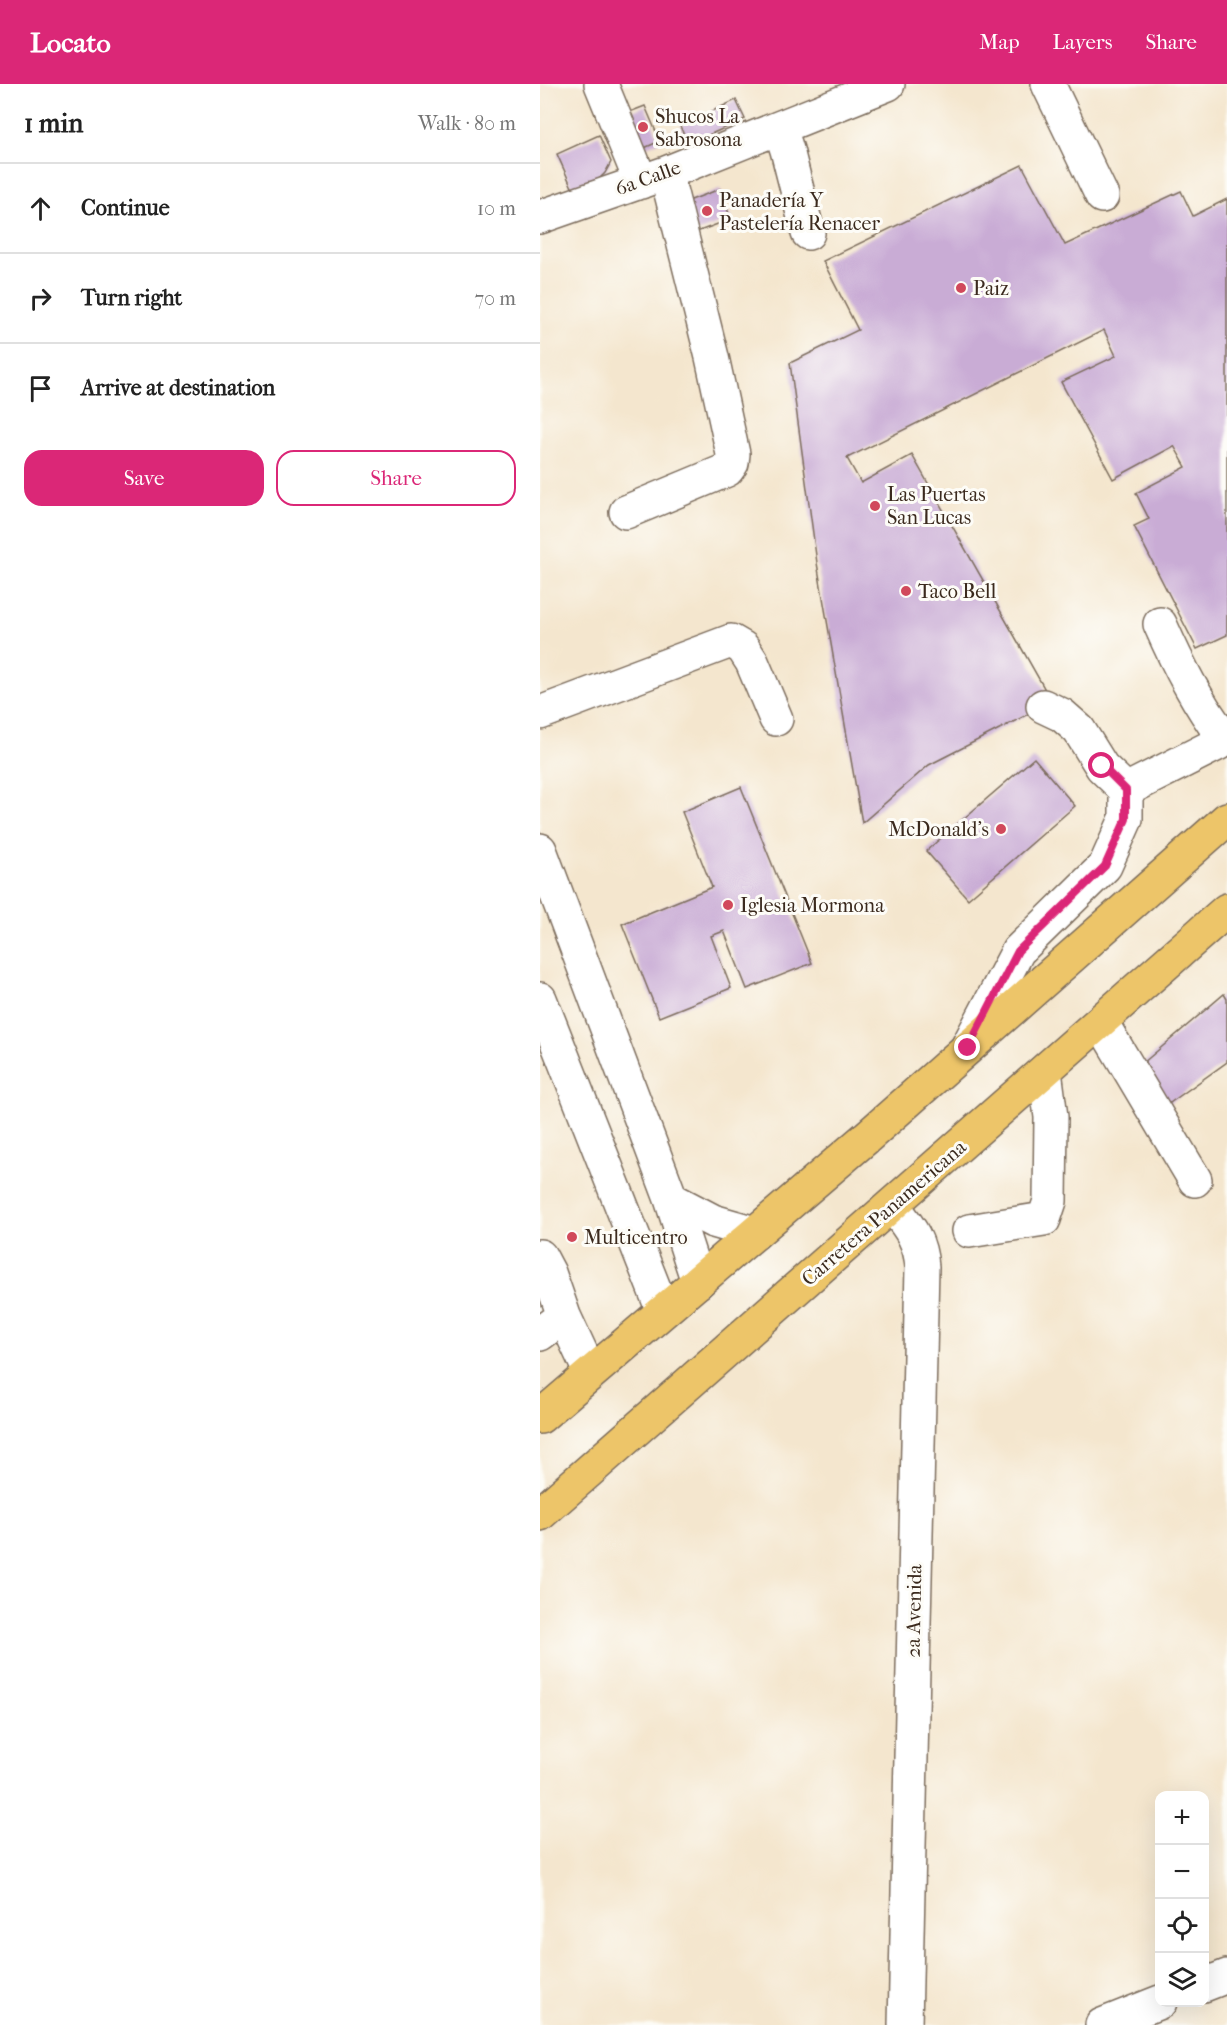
<!DOCTYPE html>
<meta charset="utf-8">
<style>
body{margin:0;font-family:"IM FELL French Canon",serif;background:#f2f2f2;color:#222}
.controls{position:absolute;right:18px;bottom:18px;display:grid;overflow:hidden;border-radius:12px;box-shadow:0 6px 24px #0002}
.controls button{width:54px;height:54px;display:grid;place-items:center;padding:0;border:0;border-bottom:2px solid #e0e0e0;background:#fff;color:#222;font:30px sans-serif}
.stop{position:absolute;width:18px;height:18px;margin:-14px;border:4px solid #db2777;border-radius:50%;background:#fff}
.stop.end{background:#db2777;border-color:#fff;box-shadow:0 2px 6px #0008}
.list{margin:0;padding:0;list-style:none}
h2{display:flex;justify-content:space-between;align-items:center;height:78px;margin:0;padding:0 24px;font-size:26px}
h2 small{font-size:20px;font-weight:400;color:#767676}
.list li{display:grid;grid-template-columns:39px 1fr auto;gap:18px;align-items:center;box-sizing:border-box;height:90px;padding:0 24px;border-top:2px solid #e0e0e0}
.list b{display:block;font-size:22px;white-space:nowrap}
.list em{font-size:20px;font-style:normal;color:#767676}
.actions{display:flex;gap:12px;padding:18px 24px}
.actions a{flex:1;padding:14px 0;border:2px solid #db2777;border-radius:18px;text-align:center;font-size:21px;color:#db2777}
.actions .main{background:#db2777;color:#fff}
.icon{flex:none;width:33px;height:33px;fill:none;stroke:currentColor;stroke-width:2;stroke-linecap:round;stroke-linejoin:round}
.map{position:relative;flex:none;width:687px;height:1941px;overflow:hidden}
header{display:flex;align-items:center;gap:36px;box-sizing:border-box;height:84px;padding:0 30px;background:#db2777;color:#fff}
header strong{font-size:28px}
nav{display:flex;gap:33px;margin-inline-start:auto;font-size:21px}
main{display:flex}
aside{flex:1;background:#fff}
.map>svg:first-child{display:block}
.building{fill:#c9acd5}
.lines{fill:none;stroke-linecap:round;stroke-linejoin:round}
.minor-casing{stroke:#7c6c5c;stroke-width:36}
.highway-casing{stroke:#7c6c5c;stroke-width:36}
.minor{stroke:#fff;stroke-width:33}
.highway{stroke:#edc569;stroke-width:33}
.route{stroke:#db2777;stroke-width:8}
.poi-dot{fill:#d1495b;stroke:#fdfcf7;stroke-width:2}
.labels{text-anchor:middle;dominant-baseline:central;stroke-width:6;stroke-linejoin:round;paint-order:stroke}
.poi-label{font-size:20px;fill:#3b2a1e;stroke:#fdfcf7;text-anchor:start}
.street-label{font-size:20px;fill:#3b2a1e;stroke:#fdfcf7}
</style>
<header>
<strong>Locato</strong>
<nav><a>Map</a><a>Layers</a><a>Share</a></nav>
</header>
<main>
<aside>
<h2>1 min<small>Walk · 80 m</small></h2>
<ul class="list">
<li><svg class="icon" aria-label="ahead" viewBox="0 0 24 24"><path d="M12 20V5M6 11l6-6 6 6"/></svg><div><b>Continue</b></div><em>10 m</em></li>
<li><svg class="icon" aria-label="right" viewBox="0 0 24 24"><path d="M7 20v-9h11M14 6l5 5-5 5"/></svg><div><b>Turn right</b></div><em>70 m</em></li>
<li><svg class="icon" aria-label="arrive" viewBox="0 0 24 24"><path d="M6 21V4h12l-3 4 3 4H6"/></svg><div><b>Arrive at destination</b></div></li>
</ul>
<div class="actions"><a class="main">Save</a><a>Share</a></div>
</aside>
<div class="map">
<svg width="687" height="1941" viewBox="0 0 687 1941">
<rect width="100%" height="100%" fill="#fdfcf7"/>
<filter id="ink" filterUnits="userSpaceOnUse"><feTurbulence type="fractalNoise" baseFrequency=".0167" numOctaves="2"/><feDisplacementMap in="SourceGraphic" scale="12" xChannelSelector="R" yChannelSelector="G"/><feConvolveMatrix kernelMatrix="1 2 1 2 8 2 1 2 1" color-interpolation-filters="sRGB"/></filter>
<filter id="wash" filterUnits="userSpaceOnUse"><feTurbulence type="fractalNoise" baseFrequency=".008" numOctaves="4" result="noise"/><feDisplacementMap in="SourceGraphic" scale="24" xChannelSelector="R" yChannelSelector="G"/><feGaussianBlur stdDeviation="1.35" result="paint"/><feColorMatrix in="noise" values="0 0 0 0 0 0 0 0 0 0 0 0 0 0 0 0 0 1.4 0 .05"/><feComposite in="paint" operator="in"/></filter>
<g filter="url(#wash)">
<rect width="100%" height="100%" fill="#f4e6ce"/>
<g id="blocks">
<path class="building" d="M196,16l9,19 -57,25 -8,-18z
M105,22l15,35 -18,8 -15,-36z
M59,51l12,27 -6,11 -14,14 -16,7 -18,-40z
M482,81l43,80 116,-54 12,25 34,-17v436l-30,14 -63,-123 15,-7 -13,-26 50,-26 -12,-21 -61,33 -52,-97 55,-26 -12,-26 -257,128 14,25 51,-28 140,247 -123,63 -67,58 -45,-260 -27,-200 68,-33 -35,-69z
M180,105l11,30 -37,14 -11,-30z
M494,674l41,48 -107,93 -42,-48z
M201,703l71,176 -65,26 -23,-58 -13,5 20,52 -72,29 -37,-93 90,-37 -30,-75z
M684,910l3,5v63l-60,43 -31,-36z"/>
</g>
</g>
<g filter="url(#ink)">
<use href="#blocks" fill-opacity="0" stroke="#7c6c5c" stroke-width="1.5"/>
<g class="lines">
<g class="minor-casing">
<path id="minor" d="M61,0l40,98
M508,0l54,112
M240,44l7,22 21,83
M0,133l126,-44 222,-89
M86,428l101,-42 5,-7 1,-9 -21,-97 -46,-184
M620,540c19,43 37,78 65,116
M0,629l191,-72 12,7 9,14 24,57
M586,706l101,-51
M0,766l131,349 27,83
M0,915l123,312
M561,938l94,158
M428,962l50,-95 87,-85 21,-47v-29l-24,-23 -23,-37 -17,-15 -19,-9
M131,1115l42,22 42,12
M352,1121c17,22 28,34 30,62l-17,758
M429,1147l75,-12 6,-18 1,-84 -6,-46
M0,1172l9,17 15,43 26,56
M0,1250l24,-18
M664,1901l23,-9
M562,1941l58,-23"/>
</g>
<g class="highway-casing">
<path id="highway" d="M0,1333l326,-279 361,-319
M0,1430l687,-604"/>
</g>
<use href="#minor" class="minor"/>
<use href="#highway" class="highway"/>
</g>
</g>
<g class="lines" filter="url(#ink)">
<path class="route" d="M428,964l50,-97 87,-85 21,-47v-29l-24,-24"/>
</g>
<g class="poi-dot">
<circle cx="103" cy="43" r="6"/>
<circle cx="167" cy="127" r="6"/>
<circle cx="421" cy="204" r="6"/>
<circle cx="335" cy="422" r="6"/>
<circle cx="366" cy="507" r="6"/>
<circle cx="461" cy="745" r="6"/>
<circle cx="188" cy="821" r="6"/>
<circle cx="32" cy="1153" r="6"/>
</g>
<g class="labels">
<g class="poi-label">
<text x="115" y="32">Shucos La<tspan x="115" dy="23">Sabrosona</tspan></text>
<text x="179" y="116">Panadería Y<tspan x="179" dy="23">Pastelería Renacer</tspan></text>
<text x="433" y="204">Paiz</text>
<text x="347" y="410">Las Puertas<tspan x="347" dy="23">San Lucas</tspan></text>
<text x="378" y="507">Taco Bell</text>
<text x="449" y="745" text-anchor="end">McDonald's</text>
<text x="200" y="821">Iglesia Mormona</text>
<text x="44" y="1153">Multicentro</text>
</g>
<g class="street-label">
<text transform="translate(108 94) rotate(-20)">6a Calle</text>
<text transform="translate(344 1129) rotate(-41)">Carretera Panamericana</text>
<text transform="translate(374 1527) rotate(-89)">2a Avenida</text>
</g>
</g>
</svg>
<div class="controls">
<button>+</button>
<button>−</button>
<button><svg class="icon" aria-label="locate" viewBox="0 0 24 24"><circle cx="12" cy="12" r="6"/><path d="M12 2v4M12 18v4M2 12h4M18 12h4"/></svg></button>
<button><svg class="icon" aria-label="layers" viewBox="0 0 24 24"><path d="M12 4l9 5-9 5-9-5zM3 14l9 5 9-5"/></svg></button>
</div>
<div class="stop" style="left:562px;top:682px"></div>
<div class="stop end" style="left:428px;top:964px"></div>
</div>
</main>
